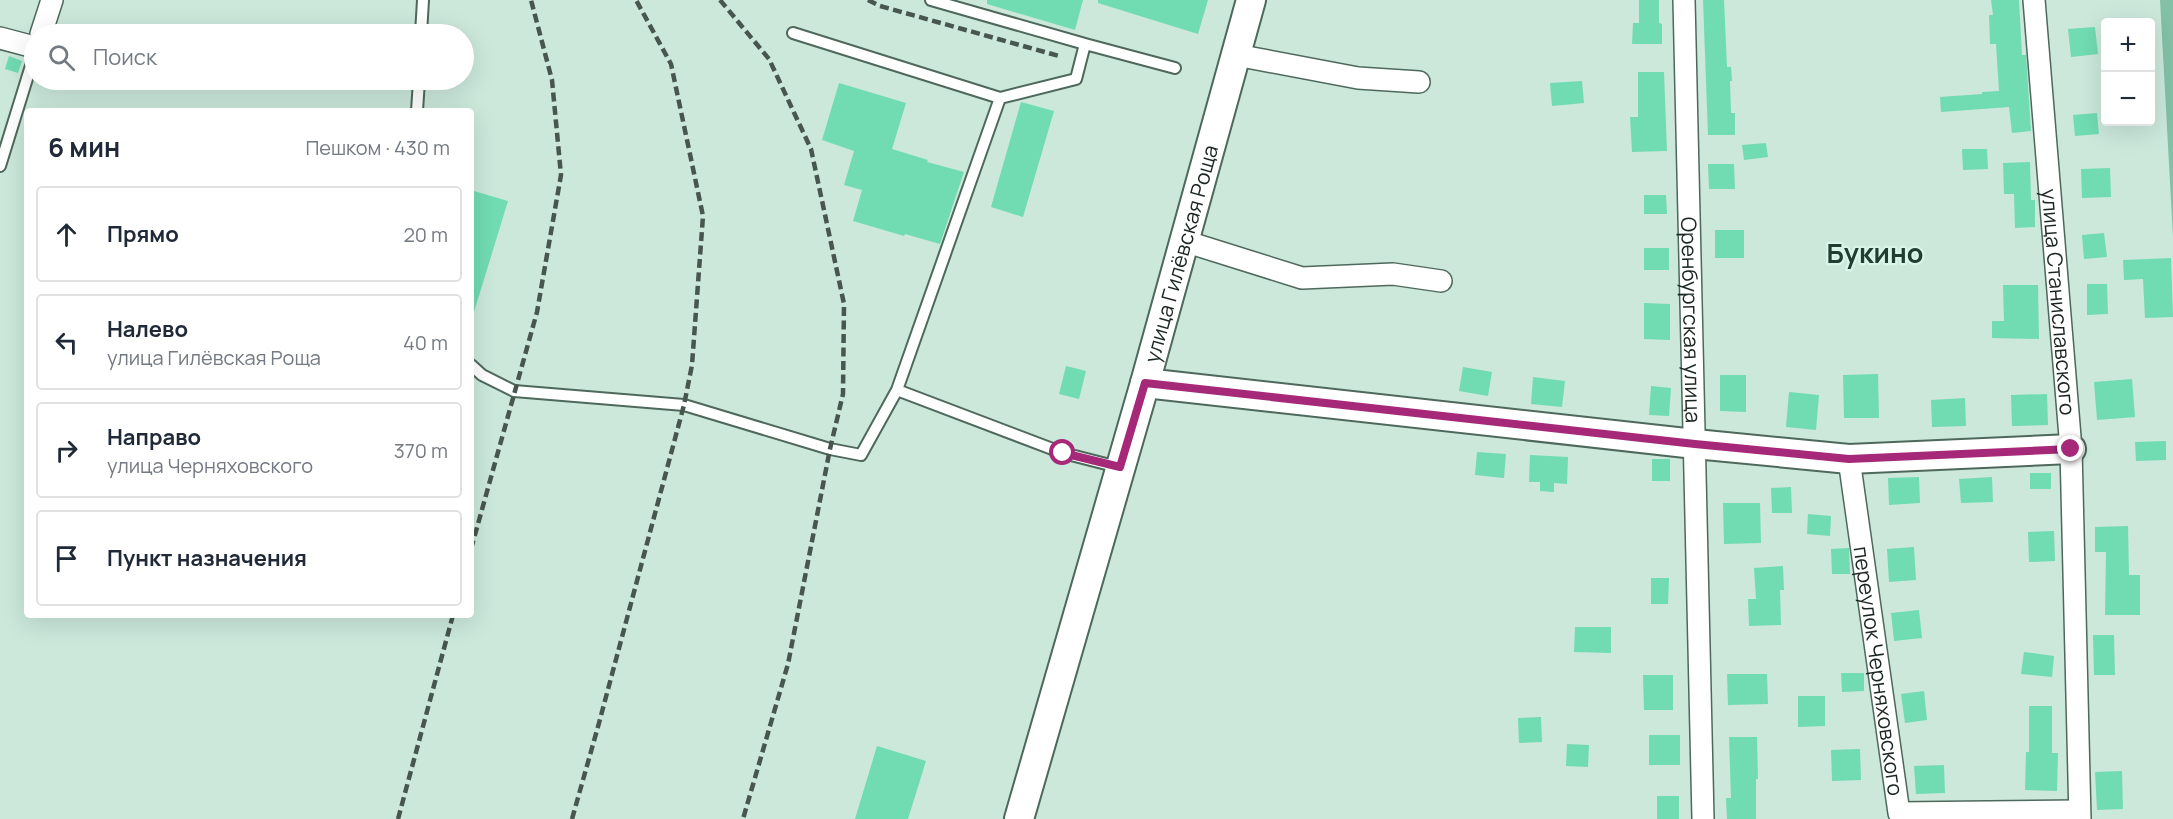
<!DOCTYPE html>
<html lang="ru">
<meta charset="utf-8">
<style>
body{margin:0;font-family:Manrope,sans-serif;background:#f6f6f7;color:#1f2937}
.controls{position:absolute;right:18px;top:18px;display:grid;overflow:hidden;border-radius:6px;box-shadow:0 6px 24px #0002}
.controls button{width:54px;height:54px;display:grid;place-items:center;padding:0;border:0;border-bottom:2px solid #e0e1e3;background:#fff;color:#1f2937;font:30px sans-serif}
.stop{position:absolute;width:18px;height:18px;margin:-14px;border:4px solid #a62879;border-radius:50%;background:#fff}
.stop.end{background:#a62879;border-color:#fff;box-shadow:0 2px 6px #0008}
.list{margin:0;padding:0;list-style:none}
h2{display:flex;justify-content:space-between;align-items:center;height:78px;margin:0;padding:0 24px;font-size:26px}
h2 small{font-size:20px;font-weight:400;color:#747a83}
.list li{display:grid;grid-template-columns:39px 1fr auto;gap:18px;align-items:center;box-sizing:border-box;height:96px;margin:0 12px 12px;padding:0 12px;border:2px solid #e0e1e3;border-radius:6px}
.list b{display:block;font-size:22px;white-space:nowrap}
.list p{margin:0;font-size:20px;white-space:nowrap;color:#747a83}
.list em{font-size:20px;font-style:normal;color:#747a83}
.icon{flex:none;width:33px;height:33px;fill:none;stroke:currentColor;stroke-width:2;stroke-linecap:round;stroke-linejoin:round}
.map{position:relative;flex:none;width:2173px;height:819px;overflow:hidden}
.search{position:absolute;background:#fff;box-shadow:0 6px 24px #0002;left:24px;top:24px;width:450px;height:66px;display:flex;align-items:center;gap:15px;box-sizing:border-box;padding:0 21px;border-radius:33px;color:#747a83;font-size:22px}
.panel{position:absolute;background:#fff;box-shadow:0 6px 24px #0002;left:24px;top:108px;width:450px;height:510px;border-radius:6px}
.map>svg:first-child{display:block}
.green{fill:#82c1a6}
.building{fill:#71dbb2}
.lines{fill:none;stroke-linecap:round;stroke-linejoin:round}
.lane-casing{stroke:#4e685c;stroke-width:14}
.street-casing{stroke:#4e685c;stroke-width:24}
.secondary-casing{stroke:#4e685c;stroke-width:32}
.lane{stroke:#fff;stroke-width:10}
.street{stroke:#fff;stroke-width:21}
.secondary{stroke:#fff;stroke-width:28}
.rail{stroke:#47564f;stroke-width:4.5;stroke-dasharray:9 4.5;stroke-linecap:butt}
.route{stroke:#a62879;stroke-width:8}
.labels{text-anchor:middle;dominant-baseline:central;stroke-width:4.5;stroke-linejoin:round;paint-order:stroke}
.street-label{font-size:21px;fill:#1b2621;stroke:#d8f6e8}
.district-label{font-size:27px;font-weight:bold;fill:#233c32;stroke:#d8f6e8}
</style>
<div class="map">
<svg width="2173" height="819" viewBox="0 0 2173 819">
<rect width="100%" height="100%" fill="#cbe8db"/>
<path class="green" d="M2160,0h13v237z"/>
<path class="building" d="M987,0h96l-8,30 -88,-26z
M1098,0h110l-10,34 -100,-31z
M1639,0h20v23l3,1v20h-30l1,-21h6z
M1703,0h21l3,67h4l1,14h-2l1,32h4v22h-27z
M1991,0h28l3,55h4l5,76 -19,2 -3,-26 -68,5 -1,-15 42,-3v-2l17,-1 -3,-47h-6l-1,-29h4z
M2095,27l3,27 -27,3 -3,-28z
M9,56l13,5 -4,12 -13,-4z
M1638,72h26l3,79 -35,1 -2,-35h8z
M1582,81l2,22 -32,3 -2,-23z
M839,83l67,20 -14,46 36,11 -1,2 37,10 -24,72 -35,-10 -1,2 -51,-15 9,-31 -18,-5 10,-34 -32,-11z
M1021,102l33,9 -31,106 -32,-10z
M2097,113l2,21 -24,2 -2,-21z
M1766,143l2,14 -24,3 -2,-15z
M1962,149h25l1,20 -25,1z
M2030,162l1,38h4v27l-20,1 -1,-34h-10l-1,-31z
M1708,164h26l1,25h-26z
M2110,168l1,29 -29,1 -1,-29z
M474,191l34,10 -34,111h-3v-111z
M1644,195h22l1,19h-23z
M1715,230h29v28h-29z
M2104,233l3,24 -23,2 -2,-24z
M1644,248h25v22h-25z
M2171,258l2,59 -28,1 -2,-39 -19,1 -1,-20z
M2087,284h20l1,30 -21,1z
M2003,285h35l1,54 -47,-1v-17h12z
M1644,303l26,1v36l-26,-1z
M1066,366l20,5 -7,28 -20,-5z
M1463,367l29,5 -4,24 -29,-5z
M1878,374l1,44h-35l-1,-43z
M1720,375h26v37l-26,-1z
M1533,377l32,4 -3,26 -31,-3z
M2132,379l3,38 -38,3 -3,-38z
M1651,386l20,2 -2,28 -20,-1z
M1789,392l30,3 -3,35 -30,-3z
M2047,394l1,31 -36,1 -1,-31z
M1965,398l1,28 -34,1 -1,-27z
M2166,441v19l-30,1 -1,-19z
M1477,452l29,2 -2,24 -29,-3z
M1530,455l38,2 -1,27 -13,-1v9l-14,-1v-9h-11z
M1652,459h18v22h-18z
M2030,473h21v16h-21z
M1919,477l1,26 -31,2 -1,-27z
M1992,477l1,25 -32,1 -2,-24z
M1791,487l1,26h-20l-1,-25z
M1723,503h37l1,40 -37,1z
M1808,514l23,2 -1,20 -23,-2z
M2128,526l1,49h11v40h-35l1,-63h-11v-25z
M2054,531l1,30 -26,1 -1,-30z
M1914,547l2,33 -27,2 -2,-33z
M1849,548l1,26h-18l-1,-25z
M1783,566l1,24h-4l1,35 -32,1 -1,-27h8l-2,-31z
M1651,578h18l-1,26h-17z
M1919,610l3,28 -28,3 -3,-28z
M1575,627h36v26l-37,-1z
M2093,635h21l1,40h-21z
M2024,652l30,4 -2,21 -31,-3z
M1841,673h23v18l-22,1z
M1727,674h40l1,30 -40,1z
M1643,675h30v35h-29z
M1924,691l3,29 -22,3 -4,-29z
M1798,696h27v30l-27,1z
M2029,706h23v47h6l-1,38 -32,-1 1,-38h3z
M1541,717l1,25 -23,1 -1,-25z
M1649,735h31v30h-31z
M1729,737h28l1,42h-2v40h-29l-1,-21h5z
M1567,744l22,1 -1,22 -22,-1z
M877,746l49,15 -18,58h-53z
M1860,749l1,31 -29,1 -1,-31z
M1944,765l1,28 -29,1 -2,-28z
M2122,771l1,38 -26,1 -2,-38z
M1657,796h22v23h-22z"/>
<g class="lines">
<g class="lane-casing">
<path id="lane" d="M931,0l154,44 -9,35 -76,19
M793,33l207,65 -103,292
M421,34l2,-34
M1085,44l90,24
M417,111l2,-31
M0,166l34,-110
M471,365l11,10 32,16 170,14 146,44 31,6 36,-65 166,63 55,14"/>
</g>
<g class="street-casing">
<g id="street">
<path id="s1" d="M1684,0l19,819"/>
<path id="s2" d="M2034,0l37,449 9,370"/>
<path d="M41,34l11,-34"/>
<path d="M0,38l34,9"/>
<path d="M1236,55l122,23 61,4"/>
<path d="M1184,241l118,37 91,-4 48,7"/>
<path id="s3" d="M1849,459l50,354 180,-2"/>
</g>
</g>
<g class="secondary-casing">
<g id="secondary">
<path d="M1145,383l550,61 154,15 222,-10"/>
<path id="s4" d="M1019,819l126,-436 106,-383"/>
</g>
</g>
<use href="#lane" class="lane"/>
<use href="#street" class="street"/>
<use href="#secondary" class="secondary"/>
<path class="rail" d="M720,0l49,59 42,90 33,155 -1,90 -13,55 -42,215 -45,155
M868,0l12,6 179,50
M471,549l66,-237 24,-137 -9,-95 -21,-80
M398,819l55,-204
M572,819l27,-96 85,-318 8,-40 11,-149 -32,-152 -35,-64"/>
</g>
<g class="lines">
<path class="route" d="M1063,453l57,14 25,-84 550,61 154,15 222,-10"/>
</g>
<g class="labels">
<g class="street-label">
<text stroke="none"><textPath href="#s4" startOffset="588">улица Гилёвская Роща</textPath></text>
<text stroke="none"><textPath href="#s2" startOffset="303">улица Станиславского</textPath></text>
<text stroke="none"><textPath href="#s1" startOffset="320">Оренбургская улица</textPath></text>
<text stroke="none"><textPath href="#s3" startOffset="214">переулок Черняховского</textPath></text>
</g>
<g class="district-label">
<text x="1875" y="252">Букино</text>
</g>
</g>
</svg>
<div class="controls">
<button>+</button>
<button>−</button>
</div>
<div class="stop" style="left:1063px;top:453px"></div>
<div class="stop end" style="left:2071px;top:449px"></div>
<div class="search"><svg class="icon" aria-label="search" viewBox="0 0 24 24"><circle cx="10" cy="10" r="6"/><path d="M15 15l6 6"/></svg>Поиск</div>
<section class="panel">
<h2>6 мин<small>Пешком · 430 m</small></h2>
<ul class="list">
<li><svg class="icon" aria-label="ahead" viewBox="0 0 24 24"><path d="M12 20V5M6 11l6-6 6 6"/></svg><div><b>Прямо</b></div><em>20 m</em></li>
<li><svg class="icon" aria-label="left" viewBox="0 0 24 24"><path d="M17 20v-9H6M10 6l-5 5 5 5"/></svg><div><b>Налево</b><p>улица Гилёвская Роща</p></div><em>40 m</em></li>
<li><svg class="icon" aria-label="right" viewBox="0 0 24 24"><path d="M7 20v-9h11M14 6l5 5-5 5"/></svg><div><b>Направо</b><p>улица Черняховского</p></div><em>370 m</em></li>
<li><svg class="icon" aria-label="arrive" viewBox="0 0 24 24"><path d="M6 21V4h12l-3 4 3 4H6"/></svg><div><b>Пункт назначения</b></div></li>
</ul>
</section>
</div>
